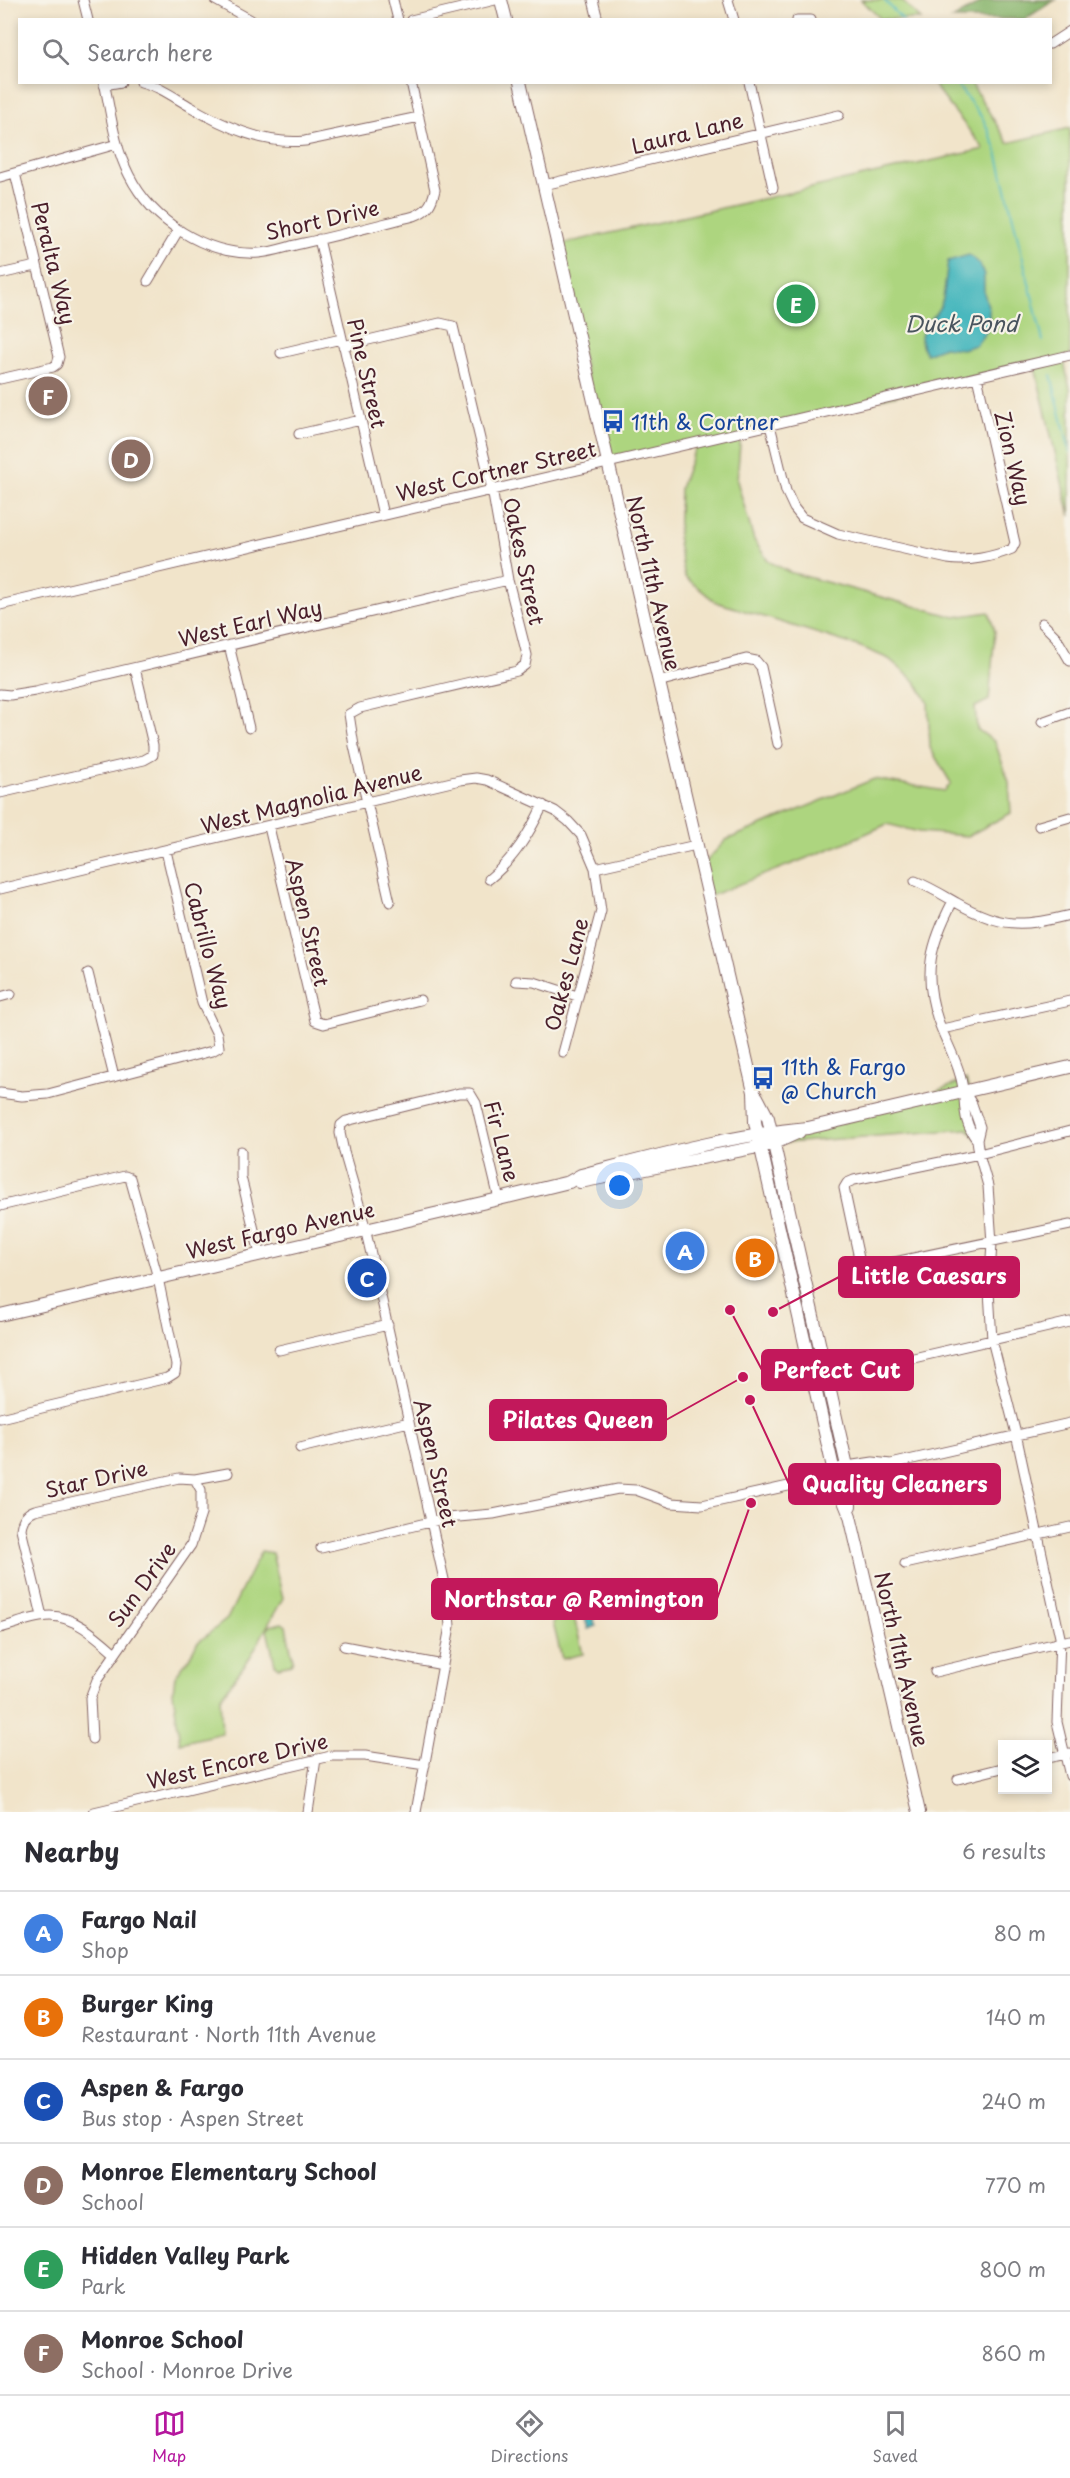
<!DOCTYPE html>
<meta charset="utf-8">
<style>
body{margin:0;font-family:"Playpen Sans",sans-serif;background:#f7f7f7;color:#2b2b33}
.controls{position:absolute;right:18px;bottom:18px;display:grid;overflow:hidden;border-radius:0px;box-shadow:0 3px 9px #0003}
.controls button{width:54px;height:54px;display:grid;place-items:center;padding:0;border:0;border-bottom:2px solid #e1e1e2;background:#fff;color:#2b2b33;font:30px sans-serif}
.you{position:absolute;left:620px;top:1186px;width:21px;height:21px;margin:-15px;border:4px solid #fff;border-radius:50%;background:#1a73e8;box-shadow:0 0 0 9px #1a73e833}
.badge{display:grid;place-items:center;width:39px;height:39px;border-radius:50%;background:#b5179e;color:#fff;font-size:20px;font-weight:700}
.pin{position:absolute;translate:-50% -50%;border:3px solid #fff;box-shadow:0 2px 6px #0006}
.list{margin:0;padding:0;list-style:none}
h2{display:flex;justify-content:space-between;align-items:center;height:78px;margin:0;padding:0 24px;font-size:26px}
h2 small{font-size:20px;font-weight:400;color:#7c7c81}
.list li{display:grid;grid-template-columns:39px 1fr auto;gap:18px;align-items:center;box-sizing:border-box;height:84px;padding:0 24px;border-top:2px solid #e1e1e2}
.list b{display:block;font-size:22px;white-space:nowrap}
.list p{margin:0;font-size:20px;white-space:nowrap;color:#7c7c81}
.list em{font-size:20px;font-style:normal;color:#7c7c81}
.icon{flex:none;width:33px;height:33px;fill:none;stroke:currentColor;stroke-width:2;stroke-linecap:round;stroke-linejoin:round}
.map{position:relative;flex:none;width:1070px;height:1812px;overflow:hidden}
.search{position:absolute;background:#fff;box-shadow:0 3px 9px #0003;left:18px;right:18px;top:18px;height:66px;display:flex;align-items:center;gap:15px;box-sizing:border-box;padding:0 21px;border-radius:0px;color:#7c7c81;font-size:22px}
.sheet{height:582px;background:#fff}
nav{display:flex;justify-content:space-around;align-items:center;box-sizing:border-box;height:84px;border-top:2px solid #e1e1e2;background:#fff;font-size:16px;color:#7c7c81}
nav a{display:grid;justify-items:center;gap:3px}
nav .on{color:#b5179e}
.map>svg:first-child{display:block}
.green{fill:#add57f;stroke:#7c7a55;stroke-width:1.5}
.forest{fill:#8ab66e;stroke:#6a6a4c;stroke-width:1.5}
.water{fill:#49b8be;stroke:#4a6c74;stroke-width:1.5}
.lines{fill:none;stroke-linecap:round;stroke-linejoin:round}
.stream{stroke:#49b8be;stroke-width:2}
.street-casing{stroke:#846463;stroke-width:11}
.secondary-casing{stroke:#846463;stroke-width:14}
.street{stroke:#fff;stroke-width:9}
.secondary{stroke:#fff;stroke-width:12}
.labels{text-anchor:middle;dominant-baseline:central;stroke-width:4.5;stroke-linejoin:round;paint-order:stroke}
.street-label{font-size:21px;fill:#4a1f2b;stroke:#f7f3e8}
.transit-label{font-size:21px;fill:#164399;stroke:#f7f3e8;text-anchor:start}
.water-label{font-size:22px;font-style:italic;fill:#4a555e;stroke:#f7f3e8}
.leader{fill:none;stroke:#c2185b;stroke-width:2}
.callout-dot{fill:#c2185b;stroke:#f7f3e8;stroke-width:2}
.callout{fill:#c2185b;stroke:#c2185b;stroke-width:2}
.callout-label{font-size:22px;text-anchor:middle;font-weight:bold;fill:#fff}
</style>
<div class="map">
<svg width="1070" height="1812" viewBox="0 0 1070 1812">
<rect width="100%" height="100%" fill="#f7f3e8"/>
<filter id="ink" filterUnits="userSpaceOnUse"><feTurbulence type="fractalNoise" baseFrequency=".0167" numOctaves="2"/><feDisplacementMap in="SourceGraphic" scale="12" xChannelSelector="R" yChannelSelector="G"/><feConvolveMatrix kernelMatrix="1 2 1 2 8 2 1 2 1" color-interpolation-filters="sRGB"/></filter>
<filter id="wash" filterUnits="userSpaceOnUse"><feTurbulence type="fractalNoise" baseFrequency=".008" numOctaves="4" result="noise"/><feDisplacementMap in="SourceGraphic" scale="24" xChannelSelector="R" yChannelSelector="G"/><feGaussianBlur stdDeviation="1.35" result="paint"/><feColorMatrix in="noise" values="0 0 0 0 0 0 0 0 0 0 0 0 0 0 0 0 0 1.4 0 .05"/><feComposite in="paint" operator="in"/></filter>
<g filter="url(#wash)">
<rect width="100%" height="100%" fill="#f1e4ca"/>
<path class="green" d="M861,0h40l20,19h-40z
M932,83h39l37,60 62,-15v227l-7,2 7,32v127l-36,-153 -293,69 -4,49 17,59 14,21 21,11 166,45 34,-5 6,19 -6,69 -14,7 2,22 18,13 14,40 2,31 -43,23 -49,-4 -32,-8c-58,28 -120,48 -179,73l-7,-30 25,-27 148,-61 71,12 6,-8 -21,-35 -2,-46 -12,-20 -27,-23 -28,-12 -145,-45 -31,-25 -7,-34 2,-55 17,-45 -90,20 -50,-218 427,-96z
M966,1080l14,47 -3,13 -9,-11 -195,15 141,-44z
M261,1551l11,2 11,45 -34,61 -29,39 2,35 -42,10 -7,-51 2,-16 14,-18 8,-15 30,-24z
M568,1616l6,1 9,37 -21,5 -9,-36 2,-3z
M282,1623l4,3 7,34 -2,4 -13,3 -3,-3 -8,-34 2,-4z"/>
<path class="forest" d="M985,0h70l-30,19h-73z"/>
<path class="water" d="M969,255l11,9 4,11v18l5,16v19l-13,17 -14,4 -18,-2 -18,7c-16,-27 12,-33 17,-55 2,-12 3,-25 5,-38z
M596,1608l2,8 -5,2 3,8 -8,3 -3,-11 4,-8z"/>
<g class="lines">
<path class="stream" d="M884,0l19,20
M955,82l28,37 13,29 47,193
M1051,375l19,77"/>
</g>
</g>
<g filter="url(#ink)">
<g class="lines">
<g class="street-casing">
<path id="street" d="M83,0l5,20
M215,0l36,20
M393,0l5,20
M593,0l5,20
M728,0l6,20
M411,20l84,-20
M797,20h14
M1050,44l20,-13
M104,82c7,31 10,64 25,93 23,46 77,81 130,78 15,-1 30,-7 45,-10 37,-8 74,-18 110,-27 14,-5 18,-13 21,-26l-24,-108
M141,82c18,4 34,16 50,25 34,20 74,38 114,34l114,-24
M749,82l24,106
M104,85l17,-3
M0,177l117,-33
M544,185l295,-70
M319,239l64,276
M0,274l36,-8
M148,281l30,-50
M343,346l97,-23 13,3 39,163 16,91 19,75 -2,10 -8,6 -157,37 -11,6 5,32 36,156
M281,353l60,-14
M0,379l53,-12 4,-3 2,-7 -44,-184
M770,425l16,66 8,17 8,10 36,16 110,25c20,3 45,-2 64,-10l3,-6 -38,-166
M299,434l62,-14
M0,605l1070,-250
M1042,623l14,14 14,24
M229,645l20,83
M658,682l88,-23 10,2 5,6 17,77
M0,694l10,1 25,-4 473,-111
M1042,722l28,-10
M0,793l144,-33 9,-5v-10l-18,-77
M1039,826l31,-9
M269,827l46,194 9,3 96,-24
M595,868l101,-23
M489,879c25,-20 40,-45 54,-74
M915,881c15,6 28,14 42,22 44,25 65,24 113,12
M0,889l460,-109 16,-2 11,2 68,31 13,10 13,14 14,33 6,43 -38,142
M953,901c-22,42 -31,73 -15,119 6,18 17,36 22,55 8,25 -1,43 17,65
M88,973l26,104
M516,981l18,1 43,14
M0,997l11,-3
M942,1029l128,-28
M964,1091l8,13 8,23 -3,13 2,14 9,32 4,57 -3,48 3,49 24,94 44,203 -3,85 13,54
M0,1093l22,3 26,-2 164,-43 7,-4 -2,-13 -15,-31 -36,-152
M1070,1131l-91,23 -125,26 -7,3 -3,5 16,75 6,5 204,-43
M241,1151v26l19,77
M0,1206l125,-30 5,2 28,100 18,87 -1,8 -8,5 -167,40
M279,1350l109,-25
M857,1371l213,-49
M300,1448l109,-26
M814,1481c26,0 53,-4 77,-17
M321,1548l126,-30 46,-4 125,-25 18,1 36,13 30,2 109,-24 23,-12 13,-3 26,-4 18,2 179,-41
M905,1564l165,-37
M42,1616l-21,-87c1,-9 5,-16 14,-19l144,-32 16,1 33,-6
M0,1628c16,-4 34,-12 50,-12 24,0 47,21 64,36
M344,1646l99,19
M935,1672l135,-32
M92,1739l-2,-41 7,-18 94,-135 10,-31v-24l-6,-11
M1048,1758l22,-5
M958,1779l44,-11
M94,1812l237,-56h34l60,9
M308,1812l8,-53
M416,1812l34,-186 -3,-33 -65,-292 -21,-90 -17,-59 -4,-19 1,-8 5,-4 113,-28h11l6,10 23,96"/>
</g>
<g class="secondary-casing">
<path id="secondary" d="M501,0l5,20
M520,82l234,1010 1,30 81,359 14,35 69,296
M757,1097l11,21 79,348 3,40
M580,1182l193,-38 26,-12
M0,1315l499,-116 70,-17 12,-7c75,-19 150,-40 227,-47l262,-61"/>
</g>
<use href="#street" class="street"/>
<use href="#secondary" class="secondary"/>
</g>
</g>
<defs>
<g id="bus-bare" transform="scale(1.8)"><path d="M-5-6H5V4H4V6H2V4H-2V6H-4V4H-5ZM-3.5-4V0h7V-4ZM-3.5 1.2v1.5H-2V1.2ZM2 1.2v1.5H3.5V1.2Z" fill="#1a4fb4" stroke="#f7f3e8" stroke-width="2.5" paint-order="stroke"/></g>
</defs>
<g fill-rule="evenodd">
<use href="#bus-bare" x="613" y="421"/>
<use href="#bus-bare" x="763" y="1078"/>
</g>
<g class="labels">
<g class="street-label">
<text transform="translate(687 132) rotate(-14)">Laura Lane</text>
<text transform="translate(322 219) rotate(-13)">Short Drive</text>
<text transform="translate(55 263) rotate(76)">Peralta Way</text>
<text transform="translate(368 373) rotate(77)">Pine Street</text>
<text transform="translate(1014 458) rotate(77)">Zion Way</text>
<text transform="translate(496 470) rotate(-13)">West Cortner Street</text>
<text transform="translate(525 561) rotate(78)">Oakes Street</text>
<text transform="translate(655 583) rotate(77)">North 11th Avenue</text>
<text transform="translate(250 622) rotate(-13)">West Earl Way</text>
<text transform="translate(311 798) rotate(-14)">West Magnolia Avenue</text>
<text transform="translate(309 922) rotate(77)">Aspen Street</text>
<text transform="translate(209 945) rotate(75)">Cabrillo Way</text>
<text transform="translate(565 974) rotate(-75)">Oakes Lane</text>
<text transform="translate(503 1141) rotate(75)">Fir Lane</text>
<text transform="translate(280 1229) rotate(-13)">West Fargo Avenue</text>
<text transform="translate(437 1463) rotate(77)">Aspen Street</text>
<text transform="translate(96 1478) rotate(-13)">Star Drive</text>
<text transform="translate(141 1584) rotate(-54)">Sun Drive</text>
<text transform="translate(903 1659) rotate(77)">North 11th Avenue</text>
<text transform="translate(237 1760) rotate(-13)">West Encore Drive</text>
</g>
<g class="transit-label">
<text x="631" y="421">11th &amp; Cortner</text>
<text x="781" y="1066">11th &amp; Fargo<tspan x="781" dy="24">@ Church</tspan></text>
</g>
<g class="water-label">
<text x="961" y="322">Duck Pond</text>
</g>
</g>
<path class="leader" d="M773 1312L839 1277M730 1310L762 1370M743 1377L666 1420M750 1400L789 1484M751 1503L717 1599"/>
<g class="callout-dot">
<circle cx="773" cy="1312" r="6"/>
<circle cx="730" cy="1310" r="6"/>
<circle cx="743" cy="1377" r="6"/>
<circle cx="750" cy="1400" r="6"/>
<circle cx="751" cy="1503" r="6"/>
</g>
<g class="callout">
<rect x="839" y="1257" width="180" height="40" rx="6"/>
<rect x="762" y="1350" width="151" height="40" rx="6"/>
<rect x="490" y="1400" width="176" height="40" rx="6"/>
<rect x="789" y="1464" width="211" height="40" rx="6"/>
<rect x="432" y="1579" width="285" height="40" rx="6"/>
</g>
<g class="callout-label">
<text x="929" y="1284">Little Caesars</text>
<text x="837" y="1378">Perfect Cut</text>
<text x="578" y="1428">Pilates Queen</text>
<text x="895" y="1492">Quality Cleaners</text>
<text x="574" y="1607">Northstar @ Remington</text>
</g>
</svg>
<div class="controls">
<button><svg class="icon" aria-label="layers" viewBox="0 0 24 24"><path d="M12 4l9 5-9 5-9-5zM3 14l9 5 9-5"/></svg></button>
</div>
<div class="you"></div>
<div class="pin badge" style="left:685px;top:1251px;background:#3f7fe0">A</div>
<div class="pin badge" style="left:755px;top:1258px;background:#e8710a">B</div>
<div class="pin badge" style="left:367px;top:1278px;background:#1a4fb4">C</div>
<div class="pin badge" style="left:131px;top:459px;background:#8d6e63">D</div>
<div class="pin badge" style="left:796px;top:304px;background:#2e9e5b">E</div>
<div class="pin badge" style="left:48px;top:396px;background:#8d6e63">F</div>
<div class="search"><svg class="icon" aria-label="search" viewBox="0 0 24 24"><circle cx="10" cy="10" r="6"/><path d="M15 15l6 6"/></svg>Search here</div>
</div>
<section class="sheet">
<h2>Nearby<small>6 results</small></h2>
<ul class="list">
<li><span class="badge" style="background:#3f7fe0">A</span><div><b>Fargo Nail</b><p>Shop</p></div><em>80 m</em></li>
<li><span class="badge" style="background:#e8710a">B</span><div><b>Burger King</b><p>Restaurant · North 11th Avenue</p></div><em>140 m</em></li>
<li><span class="badge" style="background:#1a4fb4">C</span><div><b>Aspen &amp; Fargo</b><p>Bus stop · Aspen Street</p></div><em>240 m</em></li>
<li><span class="badge" style="background:#8d6e63">D</span><div><b>Monroe Elementary School</b><p>School</p></div><em>770 m</em></li>
<li><span class="badge" style="background:#2e9e5b">E</span><div><b>Hidden Valley Park</b><p>Park</p></div><em>800 m</em></li>
<li><span class="badge" style="background:#8d6e63">F</span><div><b>Monroe School</b><p>School · Monroe Drive</p></div><em>860 m</em></li>
</ul>
</section>
<nav>
<a class="on"><svg class="icon" aria-label="map" viewBox="0 0 24 24"><path d="M3 6l6-2 6 2 6-2v14l-6 2-6-2-6 2zM9 4v14M15 6v14"/></svg>Map</a>
<a><svg class="icon" aria-label="directions" viewBox="0 0 24 24"><path d="M12 3l9 9-9 9-9-9zM9 14v-3h6M13 9l2 2-2 2"/></svg>Directions</a>
<a><svg class="icon" aria-label="saved" viewBox="0 0 24 24"><path d="M7 4h10v16l-5-4-5 4z"/></svg>Saved</a>
</nav>
